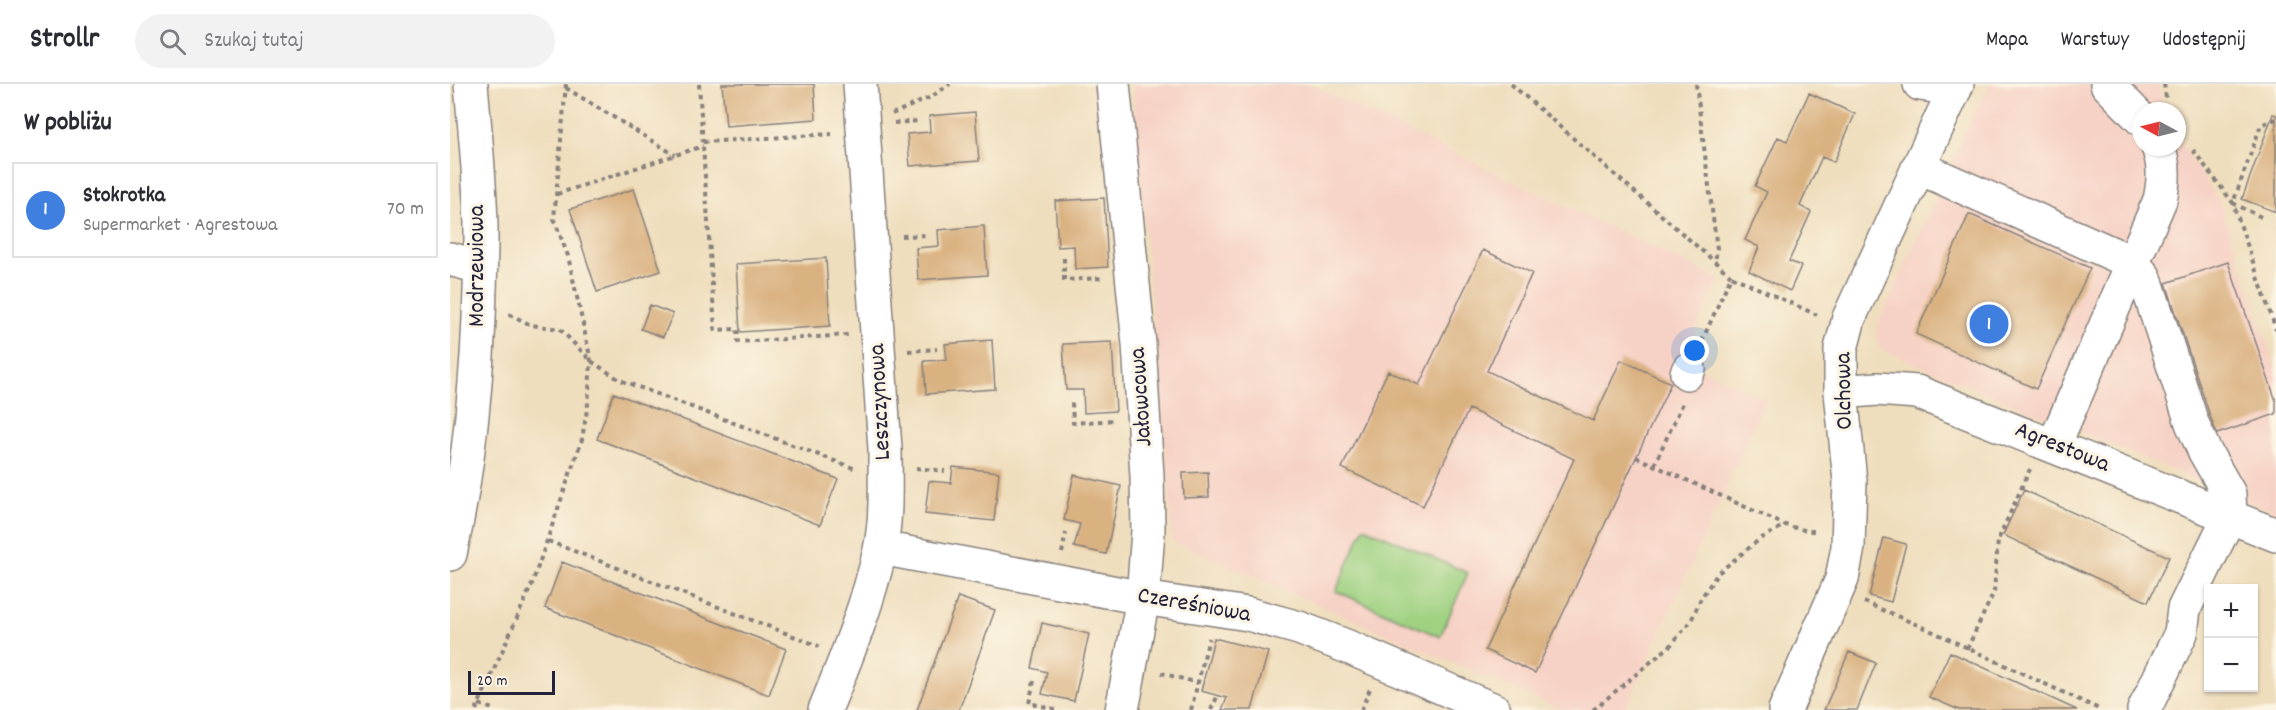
<!DOCTYPE html>
<html lang="pl">
<meta charset="utf-8">
<style>
body{margin:0;font-family:Dekko,sans-serif;background:#f2f2f3;color:#2b2b33}
.controls{position:absolute;right:18px;bottom:18px;display:grid;overflow:hidden;border-radius:0px;box-shadow:0 2px 4px #0004}
.controls button{width:54px;height:54px;display:grid;place-items:center;padding:0;border:0;border-bottom:2px solid #e1e1e2;background:#fff;color:#2b2b33;font:30px sans-serif}
.compass{position:absolute;left:1682px;top:18px;width:54px;height:54px;border-radius:50%;background:#fff;box-shadow:0 2px 4px #0004;rotate:277deg}
.scale{position:absolute;left:18px;bottom:15px;width:87px;box-sizing:border-box;padding-left:6px;border:3px solid #22223b;border-top:0;font-size:16px;line-height:21px;white-space:nowrap;color:#22223b;-webkit-text-stroke:4px #fcf5e5;paint-order:stroke}
.you{position:absolute;left:1245px;top:267px;width:21px;height:21px;margin:-15px;border:4px solid #fff;border-radius:50%;background:#1a73e8;box-shadow:0 0 0 9px #1a73e833}
.badge{display:grid;place-items:center;width:39px;height:39px;border-radius:50%;background:#2563eb;color:#fff;font-size:20px;font-weight:700}
.pin{position:absolute;translate:-50% -50%;border:3px solid #fff;box-shadow:0 2px 6px #0006}
.list{margin:0;padding:0;list-style:none}
h2{display:flex;justify-content:space-between;align-items:center;height:78px;margin:0;padding:0 24px;font-size:26px}
h2 small{font-size:20px;font-weight:400;color:#7c7c81}
.list li{display:grid;grid-template-columns:39px 1fr auto;gap:18px;align-items:center;box-sizing:border-box;height:96px;margin:0 12px 12px;padding:0 12px;border:2px solid #e1e1e2;border-radius:0px}
.list b{display:block;font-size:22px;white-space:nowrap}
.list p{margin:0;font-size:20px;white-space:nowrap;color:#7c7c81}
.list em{font-size:20px;font-style:normal;color:#7c7c81}
.icon{flex:none;width:33px;height:33px;fill:none;stroke:currentColor;stroke-width:2;stroke-linecap:round;stroke-linejoin:round}
.map{position:relative;flex:none;width:1826px;height:626px;overflow:hidden}
header{display:flex;align-items:center;gap:36px;box-sizing:border-box;height:84px;padding:0 30px;background:#fff;border-bottom:2px solid #e1e1e2}
header strong{font-size:28px}
nav{display:flex;gap:33px;margin-inline-start:auto;font-size:21px}
.search{width:420px;height:54px;background:#f2f2f3;display:flex;align-items:center;gap:15px;box-sizing:border-box;padding:0 21px;border-radius:33px;color:#7c7c81;font-size:22px}
main{display:flex}
aside{flex:1;background:#fff}
.map>svg:first-child{display:block}
.built{fill:#f6d1c5}
.green{fill:#9fd181;stroke:#607a5e;stroke-width:1.5}
.building{fill:#dab282}
.lines{fill:none;stroke-linecap:round;stroke-linejoin:round}
.minor-casing{stroke:#88807c;stroke-width:36}
.path{stroke:#88807c;stroke-width:4;stroke-dasharray:4.5 4.5;stroke-linecap:butt}
.minor{stroke:#fff;stroke-width:33}
.labels{text-anchor:middle;dominant-baseline:central;stroke-width:6;stroke-linejoin:round;paint-order:stroke}
.street-label{font-size:24px;fill:#22223b;stroke:#fcf5e5}
</style>
<header>
<strong>Strollr</strong>
<div class="search"><svg class="icon" aria-label="search" viewBox="0 0 24 24"><circle cx="10" cy="10" r="6"/><path d="M15 15l6 6"/></svg>Szukaj tutaj</div>
<nav><a>Mapa</a><a>Warstwy</a><a>Udostępnij</a></nav>
</header>
<main>
<aside>
<h2>W pobliżu<small></small></h2>
<ul class="list">
<li><span class="badge" style="background:#3f7fe0">1</span><div><b>Stokrotka</b><p>Supermarket · Agrestowa</p></div><em>70 m</em></li>
</ul>
</aside>
<div class="map">
<svg width="1826" height="626" viewBox="0 0 1826 626">
<rect width="100%" height="100%" fill="#fcf5e5"/>
<filter id="ink" filterUnits="userSpaceOnUse"><feTurbulence type="fractalNoise" baseFrequency=".0167" numOctaves="2"/><feDisplacementMap in="SourceGraphic" scale="12" xChannelSelector="R" yChannelSelector="G"/><feConvolveMatrix kernelMatrix="1 2 1 2 8 2 1 2 1" color-interpolation-filters="sRGB"/></filter>
<filter id="wash" filterUnits="userSpaceOnUse"><feTurbulence type="fractalNoise" baseFrequency=".008" numOctaves="4" result="noise"/><feDisplacementMap in="SourceGraphic" scale="24" xChannelSelector="R" yChannelSelector="G"/><feGaussianBlur stdDeviation="1.35" result="paint"/><feColorMatrix in="noise" values="0 0 0 0 0 0 0 0 0 0 0 0 0 0 0 0 0 1.4 0 .05"/><feComposite in="paint" operator="in"/></filter>
<g filter="url(#wash)">
<rect width="100%" height="100%" fill="#efdebd"/>
<path class="built" d="M682,0h177l410,195 -37,81 84,39 -141,311h-63l-389,-168z
M1540,0h168l5,27h-22v36h36v-10l43,66 56,166v144l-396,-164 -4,-20 100,-220z"/>
<path class="green" d="M914,443l104,46 -28,64 -104,-46z"/>
<g id="blocks">
<path class="building" d="M272,0h92l2,35 -90,7z
M1359,9l46,21 -21,48 -12,-5 -22,49 11,6 -22,49 12,5 -11,25 -41,-20 10,-24 -14,-7 22,-48 -12,-6 23,-49 9,4z
M525,28l4,49 -69,5 -3,-32 23,-2 -1,-16z
M1823,30l3,1v97l-34,-13z
M184,105l27,82 -64,21 -27,-83z
M654,114l4,69 -33,2 -1,-23 -16,1 -3,-46z
M1519,130l121,54 -54,121 -120,-55z
M534,142l3,49 -69,5 -2,-32 23,-2 -1,-16z
M1033,166l49,23 -45,98 106,50 28,-61 50,23 -136,290 -50,-23 89,-191 -105,-50 -46,97 -81,-38 46,-97 31,14z
M376,174l4,68 -90,6 -4,-68z
M1778,178l48,139v13l-59,20 -7,-18 -44,-133z
M200,221l23,9 -10,23 -22,-8z
M542,256l3,49 -69,5 -2,-33 23,-1 -2,-16z
M662,258l4,69 -32,2 -1,-23h-17l-3,-46z
M164,309l224,86 -18,46 -223,-86z
M503,383l46,5 -5,49 -69,-7 4,-33 22,2z
M758,388l1,25 -25,1 -1,-25z
M624,391l47,11 -15,68 -32,-7 6,-23 -16,-4z
M1574,406l145,67 -21,45 -145,-67z
M1434,454l22,6 -15,58 -22,-6z
M112,478l224,87 -17,46 -224,-87z
M508,513l37,13 -36,100h-42z
M592,539l47,11 -15,67 -32,-7 5,-22 -15,-4z
M764,554l54,14 -16,58h-30l5,-12 -26,-7z
M1399,568l27,11 -19,47h-33z
M1500,568l72,33 55,25h-118l-30,-13z"/>
</g>
</g>
<g filter="url(#ink)">
<use href="#blocks" fill-opacity="0" stroke="#88807c" stroke-width="1.5"/>
<g class="lines">
<g class="minor-casing">
<path id="minor" d="M663,0l26,260 8,132 1,55 -5,67 -21,112
M1470,0l35,5
M1657,0l34,35
M1468,83l215,96 12,15 47,145 12,27 25,44 1,21 -46,94 -3,24 -37,77
M0,175l30,8
M1237,289l2,-4
M1391,308l36,-3 40,3 359,143
M1604,361l106,-245c4,-19 5,-35 -2,-53
M431,464l262,50 105,16 51,14 49,19 146,63
M0,470c24,-107 31,-219 31,-328 -1,-47 -6,-95 -10,-142
M375,626c21,-52 43,-105 55,-160 7,-32 5,-68 5,-101l-25,-365
M1335,626l57,-131 6,-32 2,-66 -9,-89v-43l8,-31 108,-234"/>
</g>
<path class="path" d="M249,0l16,246 22,-1 1,13 110,-7
M1061,0l220,192
M1246,0l21,165 -2,13
M1714,0l2,14
M116,4l109,67
M442,30l39,-17 19,-13
M444,39l26,-2
M253,58l129,-8
M1743,66l40,53 43,127
M107,110l146,-48
M1811,133l-28,-14 28,-78 15,-6
M452,152l26,-1
M614,174v22l39,-2
M59,230l22,11 29,4 31,32 29,19 236,89
M1252,257l29,-65 86,39
M458,267l29,-2
M622,319l1,20 42,-3
M1186,373l149,68 23,6h10
M1204,381l29,-62
M466,384l29,3
M98,457l271,105
M612,469l4,-20
M1414,518l63,27 174,81
M1517,565l27,-57 4,-52 32,-71
M711,589l37,10
M584,597l-5,22 30,7
M29,620l16,6
M26,626l56,-126 50,-145 6,-35 3,-43 -23,-105 -14,-37 12,-135
M741,626l18,-72
M761,626l7,-15
M911,626l9,-21
M1143,626l77,-64 21,-25 10,-23 17,-25 42,-34 25,-14"/>
<use href="#minor" class="minor"/>
</g>
</g>
<g class="labels">
<g class="street-label">
<text transform="translate(28 182) rotate(-90)">Modrzewiowa</text>
<text transform="translate(1395 307) rotate(-91)">Olchowa</text>
<text transform="translate(692 313) rotate(-94)">Jałowcowa</text>
<text transform="translate(431 318) rotate(-93)">Leszczynowa</text>
<text transform="translate(1612 364) rotate(22)">Agrestowa</text>
<text transform="translate(744 522) rotate(10)">Czereśniowa</text>
</g>
</g>
</svg>
<div class="controls">
<button>+</button>
<button>−</button>
</div>
<svg class="compass" viewBox="-18 -18 36 36"><path d="M0-13l5 13h-10z" fill="#e53935"/><path d="M0 13l5-13h-10z" fill="#7c7c81"/></svg>
<div class="scale">20 m</div>
<div class="you"></div>
<div class="pin badge" style="left:1539px;top:240px;background:#3f7fe0">1</div>
</div>
</main>
